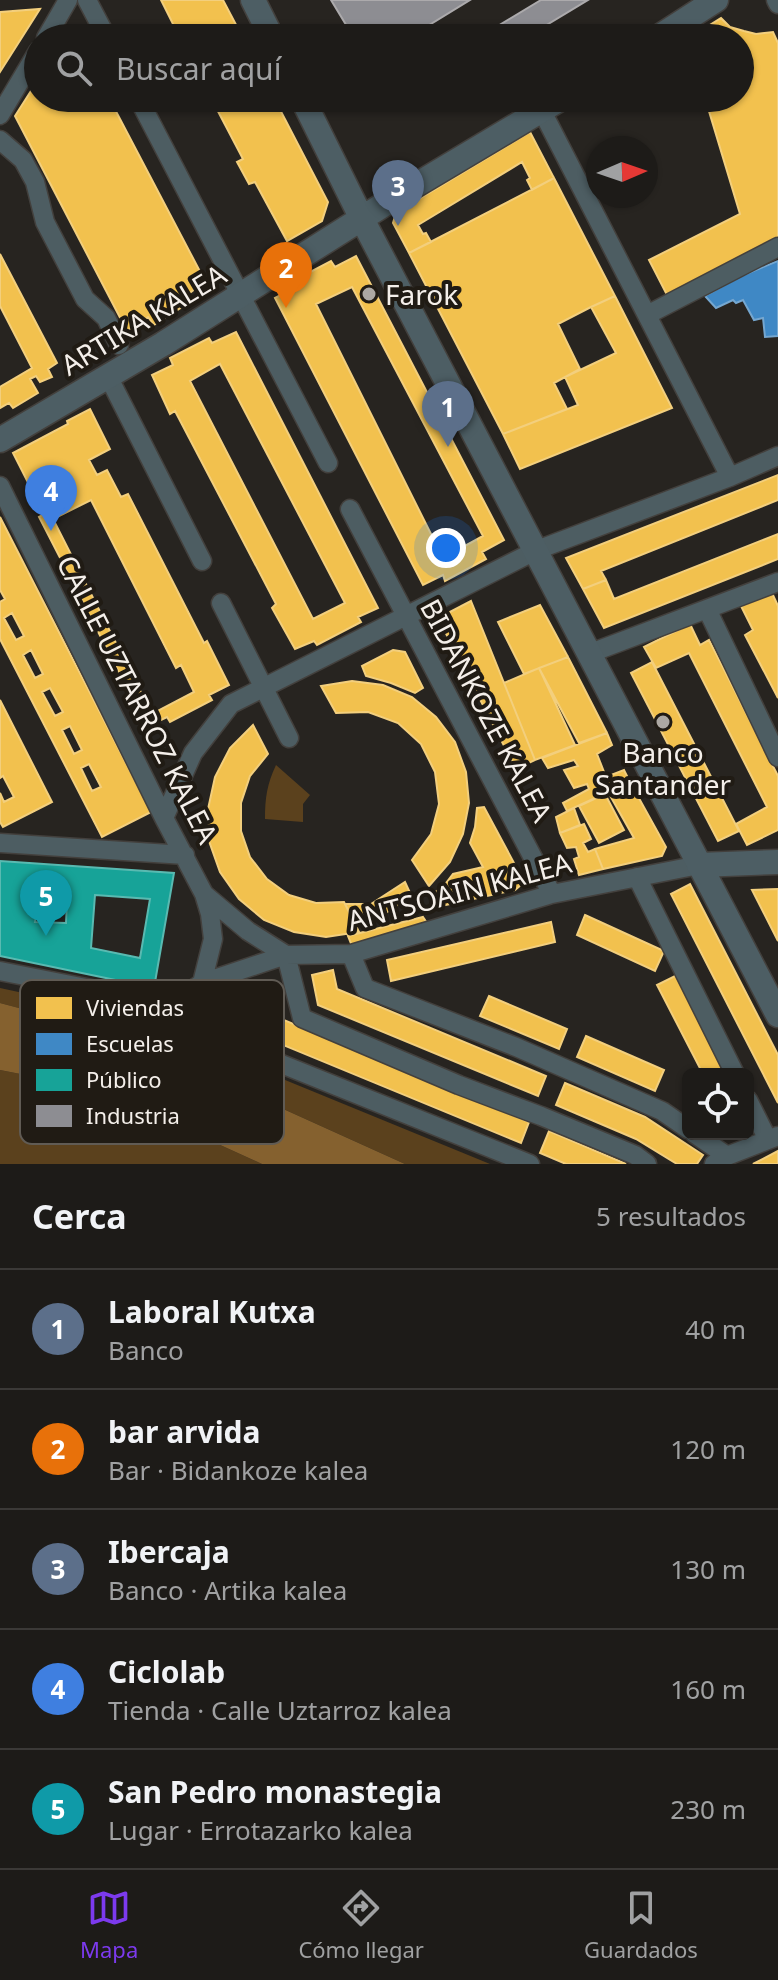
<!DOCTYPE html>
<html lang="es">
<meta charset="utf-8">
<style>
body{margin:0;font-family:"Noto Sans",sans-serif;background:#2a2825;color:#f1f3f6}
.controls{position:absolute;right:24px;bottom:24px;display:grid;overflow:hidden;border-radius:12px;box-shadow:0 2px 6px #0004}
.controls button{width:72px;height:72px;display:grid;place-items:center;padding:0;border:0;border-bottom:2px solid #3b3937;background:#1d1b18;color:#f1f3f6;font:40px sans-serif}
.compass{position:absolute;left:586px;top:136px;width:72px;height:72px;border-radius:50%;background:#1d1b18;box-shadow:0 2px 6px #0004;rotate:88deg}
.you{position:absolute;left:446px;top:548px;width:28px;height:28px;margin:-20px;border:6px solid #fff;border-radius:50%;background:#1a73e8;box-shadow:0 0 0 12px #1a73e833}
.badge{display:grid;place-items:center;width:52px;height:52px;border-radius:50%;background:#7c3aed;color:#fff;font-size:26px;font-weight:700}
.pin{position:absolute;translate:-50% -66px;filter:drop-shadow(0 2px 4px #0008)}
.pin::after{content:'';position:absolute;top:42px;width:28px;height:24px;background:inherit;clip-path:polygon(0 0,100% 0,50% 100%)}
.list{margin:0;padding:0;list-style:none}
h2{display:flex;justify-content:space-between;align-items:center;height:104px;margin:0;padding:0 32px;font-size:34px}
h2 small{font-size:26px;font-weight:400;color:#a0a1a2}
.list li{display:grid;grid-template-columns:52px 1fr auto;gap:24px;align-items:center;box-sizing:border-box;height:120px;padding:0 32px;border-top:2px solid #3b3937}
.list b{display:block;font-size:30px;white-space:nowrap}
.list p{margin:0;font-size:26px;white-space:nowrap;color:#a0a1a2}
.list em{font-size:26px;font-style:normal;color:#a0a1a2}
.icon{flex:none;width:44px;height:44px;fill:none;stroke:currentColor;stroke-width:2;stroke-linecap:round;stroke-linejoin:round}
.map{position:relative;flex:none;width:778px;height:1164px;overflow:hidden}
.search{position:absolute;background:#1d1b18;box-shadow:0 2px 6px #0004;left:24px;right:24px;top:24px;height:88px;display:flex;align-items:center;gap:20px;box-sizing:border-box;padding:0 28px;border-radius:44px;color:#a0a1a2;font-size:30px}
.sheet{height:704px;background:#1d1b18}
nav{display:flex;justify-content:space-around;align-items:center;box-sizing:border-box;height:112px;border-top:2px solid #3b3937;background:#1d1b18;font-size:22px;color:#a0a1a2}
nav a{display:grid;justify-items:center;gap:4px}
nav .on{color:#7c3aed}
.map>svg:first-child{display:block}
.green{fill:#5b411d}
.water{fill:#85612f}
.homes{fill:#f2c14e;stroke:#f3cf7d;stroke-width:2;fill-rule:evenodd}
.schools{fill:#3f88c5;stroke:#75a7d0;stroke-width:2}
.public{fill:#17a398;stroke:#59bab1;stroke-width:2;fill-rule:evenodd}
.industry{fill:#8d8d92;stroke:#acaaac;stroke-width:2}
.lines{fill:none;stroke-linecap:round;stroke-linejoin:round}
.street-casing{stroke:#43403d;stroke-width:21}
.secondary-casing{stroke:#43403d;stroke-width:27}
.street{stroke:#4d5d62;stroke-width:18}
.secondary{stroke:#4d5e64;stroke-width:24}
.poi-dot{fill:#aca8a3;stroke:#201b14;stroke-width:3}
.labels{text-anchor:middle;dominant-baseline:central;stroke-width:8;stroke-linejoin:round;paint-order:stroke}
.poi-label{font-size:28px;fill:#f4efea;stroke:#201b14;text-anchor:start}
.street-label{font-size:28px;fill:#f4efea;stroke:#201b14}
.key{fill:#201b14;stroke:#605b54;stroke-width:2}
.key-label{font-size:22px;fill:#f4efea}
</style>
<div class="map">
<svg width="778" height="1164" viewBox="0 0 778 1164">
<rect width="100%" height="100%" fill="#272420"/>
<path class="green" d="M276,765l34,30 -7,9v18l-38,-3c0,-21 2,-35 11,-54z
M0,988l116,25 64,24 310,127h-85l-285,-129 -120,-32z
M0,1070l97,19 165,75h-262z"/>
<path class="water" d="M0,1003l117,31 288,130h-143l-165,-75 -97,-19z"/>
<path class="homes" d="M161,0h62l20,38h-63z
M40,9l-40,63v-60z
M721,18l9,9 14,4 12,3 17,-2 5,11v194l-111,58 -18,-35 91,-46 -35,-116h35v-60h-51z
M38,80v18h71l96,183 -19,15 4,6 -36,23 -6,-8 -21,14 -112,-215z
M211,98h63l54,104 -6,19 -35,20 -32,-59 -6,2 -12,-22 6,-3z
M530,132l24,46 -22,12 -5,-10 3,-2 -8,-16 -104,63 5,9 3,-1 5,9 -22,11 -16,-30 3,-10z
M554,178l61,118 -24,11 -33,17 22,45 -26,14 13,26 -64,25 -94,-181z
M0,254l57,109 -9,6 4,8 -12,5 -4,-6 -6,3 8,14 -25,15 -4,-5 -9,5v-21l32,-19 -32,-62z
M356,256l148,284 -22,12 4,7 -41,22 -2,-6 -20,10 -148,-287 21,-11 -3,-6 38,-20 4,6zM352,287l131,249 -40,22 -127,-254z
M615,296l57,112 -152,61 -17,-35 75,-29 -13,-28 51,-24 -25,-46z
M236,332l142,276 -20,9 3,5 -44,23 -3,-4 -19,8 -23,-41 4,-4 -101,-193 -5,3 -18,-39 21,-10 -3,-7 39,-20 3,5zM220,364l125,239 -32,16 -123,-238z
M90,409l20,40 -21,11 8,15 10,-5 14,27 7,-3 76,149 3,-2 22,44 -20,10 3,5 -42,22 -3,-5 -20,10 -108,-210 5,-3 -31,-61 55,-29 -1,-3zM91,500l85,168 5,-3 13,27 -42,22 -99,-195z
M778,475v25l-177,71 5,9 -23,9 -17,-31z
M0,517l151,295 -49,25 -102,-198v-37l5,-3 -5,-9zM12,613l12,23 -8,4 -12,-22zM31,650l12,24 -8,4 -12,-23zM50,688l13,24 -8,4 -13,-24zM70,726l12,24 -8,4 -12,-24zM89,764l12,23 -9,4 -11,-23z
M778,534v25l-174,69 -21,-39 23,-9 8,19z
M772,593l6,13v92l-33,-63 8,-5 -12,-24z
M471,601l64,159 -19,9 -74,-143 4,-12z
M540,605l28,52 -44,17 -26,-52z
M690,624l10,21 9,-5 69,136v54l-31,15 -11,-21 31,-17 -78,-154 -33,15 -12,-21z
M393,650l12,2 18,36 -8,5 -24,-10 -25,-7 -4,-10z
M568,657l39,76 -28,10 -40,-75z
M652,662l87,169 -21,10 -87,-168z
M539,668l36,77 -40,15 -31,-77z
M352,681l31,4 29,12 24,20 19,25 11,30 3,31 -6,31 -13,28 -21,24 -17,-26 19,-26 8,-30 -4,-32 -14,-28 -23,-21 -30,-11 -32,1 -15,-27z
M0,700l52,102 -49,25 -3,-5v-29l4,9 10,-5 -11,-21 -3,2z
M253,725l15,29 -18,22 -9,27v28l9,26 17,22 22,16 27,8 28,-1 15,30 -33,5 -32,-5 -30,-12 -25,-21 -19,-27 -11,-31 -1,-32 7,-32 15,-29z
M607,733l5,12 -15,9 9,23 18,-7 6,12 -63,29 -4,-8 26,-14 -2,-5 -13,4 -10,-18 14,-4 -4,-6 -26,8 -6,-10z
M630,782l36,65 -4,9 -59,13 -8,-20 39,-11 -26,-46z
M605,794l19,36 -25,13 -20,-37z
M484,807l37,69 1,8 -7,6 -78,17 -8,-11 14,-9 10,-13 30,-7 -13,-24 5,-16 2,-19z
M574,808l6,17 -20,8 -4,-16z
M584,824l7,15 -8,4 5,9 7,-3 8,20 -24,6 -5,-16 5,-2 -3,-10 -9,1 -7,-15z
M405,882l6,13 -16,12 -17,11h-26l-7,-14h26z
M690,884l88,171v48l-107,-209z
M778,889v52l-26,-51z
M585,915l79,36 -9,20 -78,-36z
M423,917l6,9 -77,20 -4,-10z
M551,922l4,20 -164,39 -4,-21z
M333,970l4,19 209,87 -8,20 -220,-91 -6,-30z
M677,975l51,99h-25l-46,-89z
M251,993l4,15 274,114 -8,21 -284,-117 -6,-29z
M489,996l78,33 -8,20 -79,-33z
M586,1036l78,34 -9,21 -78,-34z
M565,1083l80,34 58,38 -6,9h-20l-41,-25 -80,-34z
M549,1131l77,33h-60l-26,-11z
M778,1151v13h-25z"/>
<path class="schools" d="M778,261v75l-13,1 -2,-19 -9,2 -11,-20 -7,3 -3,-3 -17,8 -11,-12 36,-20z"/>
<path class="public" d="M0,861l174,12 -20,115 -154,-32zM95,895l55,4 -10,59 -49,-10zM39,898l28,1 -1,24 -31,-1z"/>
<path class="industry" d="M331,0h139l-62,38h-54z
M541,0h47l-63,38h-47z"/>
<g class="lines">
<g class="street-casing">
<path id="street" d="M87,0l20,38
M776,0l2,4
M46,38l22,-38
M138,98l190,365
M542,111l188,366
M0,115l38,-64
M0,140l23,20 12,22 10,40 40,77 21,19 13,27
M647,315l131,-68
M108,376l94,185
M0,486l164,332 40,76 6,20 3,25 -11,44
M350,509l202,385
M221,603l68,135
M707,609l71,148
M588,654l190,-72
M164,818l29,-65 38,-49 306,-154 193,-73 48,-21
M0,843l185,12
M637,877l98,197
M204,894l44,37 38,24 16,63 157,67 82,31 94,39 12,9
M351,954l14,34 151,59 146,64 26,18
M0,971l132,26 34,11 98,49 266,107
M166,1008l36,-25 84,-28 65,-1 201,-60 147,-29
M748,1100l20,40
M695,1134l32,22
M714,1164l13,-8 51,-20"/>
</g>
<g class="secondary-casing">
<path id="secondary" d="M253,0l19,38
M657,38l59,-38
M302,98l60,121 416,796
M0,440l163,-96 228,-144 171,-102
M699,865l79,-3"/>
</g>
<use href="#street" class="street"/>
<use href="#secondary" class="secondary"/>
</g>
<g class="poi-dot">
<circle cx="369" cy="294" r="8"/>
<circle cx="663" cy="722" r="8"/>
</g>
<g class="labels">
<g class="poi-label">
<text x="385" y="294">Farok</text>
<text x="663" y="752" text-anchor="middle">Banco<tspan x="663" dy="32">Santander</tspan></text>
</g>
<g class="street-label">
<text transform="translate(143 319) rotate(-31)">ARTIKA KALEA</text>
<text transform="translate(138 699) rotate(63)">CALLE UZTARROZ KALEA</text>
<text transform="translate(487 710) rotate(62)">BIDANKOZE KALEA</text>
<text transform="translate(459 891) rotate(-15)">ANTSOAIN KALEA</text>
</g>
</g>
<rect x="20" y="980" width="264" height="164" rx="12" class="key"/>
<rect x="36" y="997" width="36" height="22" fill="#f2c14e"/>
<rect x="36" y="1033" width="36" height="22" fill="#3f88c5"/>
<rect x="36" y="1069" width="36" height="22" fill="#17a398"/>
<rect x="36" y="1105" width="36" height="22" fill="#8d8d92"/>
<g class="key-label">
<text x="86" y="1016">Viviendas</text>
<text x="86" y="1052">Escuelas</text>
<text x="86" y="1088">Público</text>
<text x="86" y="1124">Industria</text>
</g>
</svg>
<div class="controls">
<button><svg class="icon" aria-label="locate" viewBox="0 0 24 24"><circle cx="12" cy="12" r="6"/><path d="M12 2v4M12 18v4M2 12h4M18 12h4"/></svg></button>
</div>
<svg class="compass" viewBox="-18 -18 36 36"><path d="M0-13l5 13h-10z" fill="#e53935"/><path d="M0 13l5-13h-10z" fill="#a0a1a2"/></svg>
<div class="you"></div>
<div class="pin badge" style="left:448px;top:447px;background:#5c6f8a">1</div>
<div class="pin badge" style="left:286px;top:308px;background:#e8710a">2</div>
<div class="pin badge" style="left:398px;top:226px;background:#5c6f8a">3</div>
<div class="pin badge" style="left:51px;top:531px;background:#3f7fe0">4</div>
<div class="pin badge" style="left:46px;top:936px;background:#0f9aa8">5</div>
<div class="search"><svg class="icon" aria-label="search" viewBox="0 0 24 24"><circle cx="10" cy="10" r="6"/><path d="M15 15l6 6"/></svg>Buscar aquí</div>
</div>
<section class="sheet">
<h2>Cerca<small>5 resultados</small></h2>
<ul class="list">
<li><span class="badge" style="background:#5c6f8a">1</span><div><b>Laboral Kutxa</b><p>Banco</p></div><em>40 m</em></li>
<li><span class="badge" style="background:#e8710a">2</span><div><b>bar arvida</b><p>Bar · Bidankoze kalea</p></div><em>120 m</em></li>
<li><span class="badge" style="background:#5c6f8a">3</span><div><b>Ibercaja</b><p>Banco · Artika kalea</p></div><em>130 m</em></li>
<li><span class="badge" style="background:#3f7fe0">4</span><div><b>Ciclolab</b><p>Tienda · Calle Uztarroz kalea</p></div><em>160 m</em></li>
<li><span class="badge" style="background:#0f9aa8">5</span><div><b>San Pedro monastegia</b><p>Lugar · Errotazarko kalea</p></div><em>230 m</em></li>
</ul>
</section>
<nav>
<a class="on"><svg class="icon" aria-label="map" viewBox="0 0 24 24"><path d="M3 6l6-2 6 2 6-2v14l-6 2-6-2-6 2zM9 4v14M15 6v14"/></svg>Mapa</a>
<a><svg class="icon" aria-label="directions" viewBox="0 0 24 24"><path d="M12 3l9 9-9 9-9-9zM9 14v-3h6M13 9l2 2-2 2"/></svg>Cómo llegar</a>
<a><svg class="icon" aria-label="saved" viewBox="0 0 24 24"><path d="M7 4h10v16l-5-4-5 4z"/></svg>Guardados</a>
</nav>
